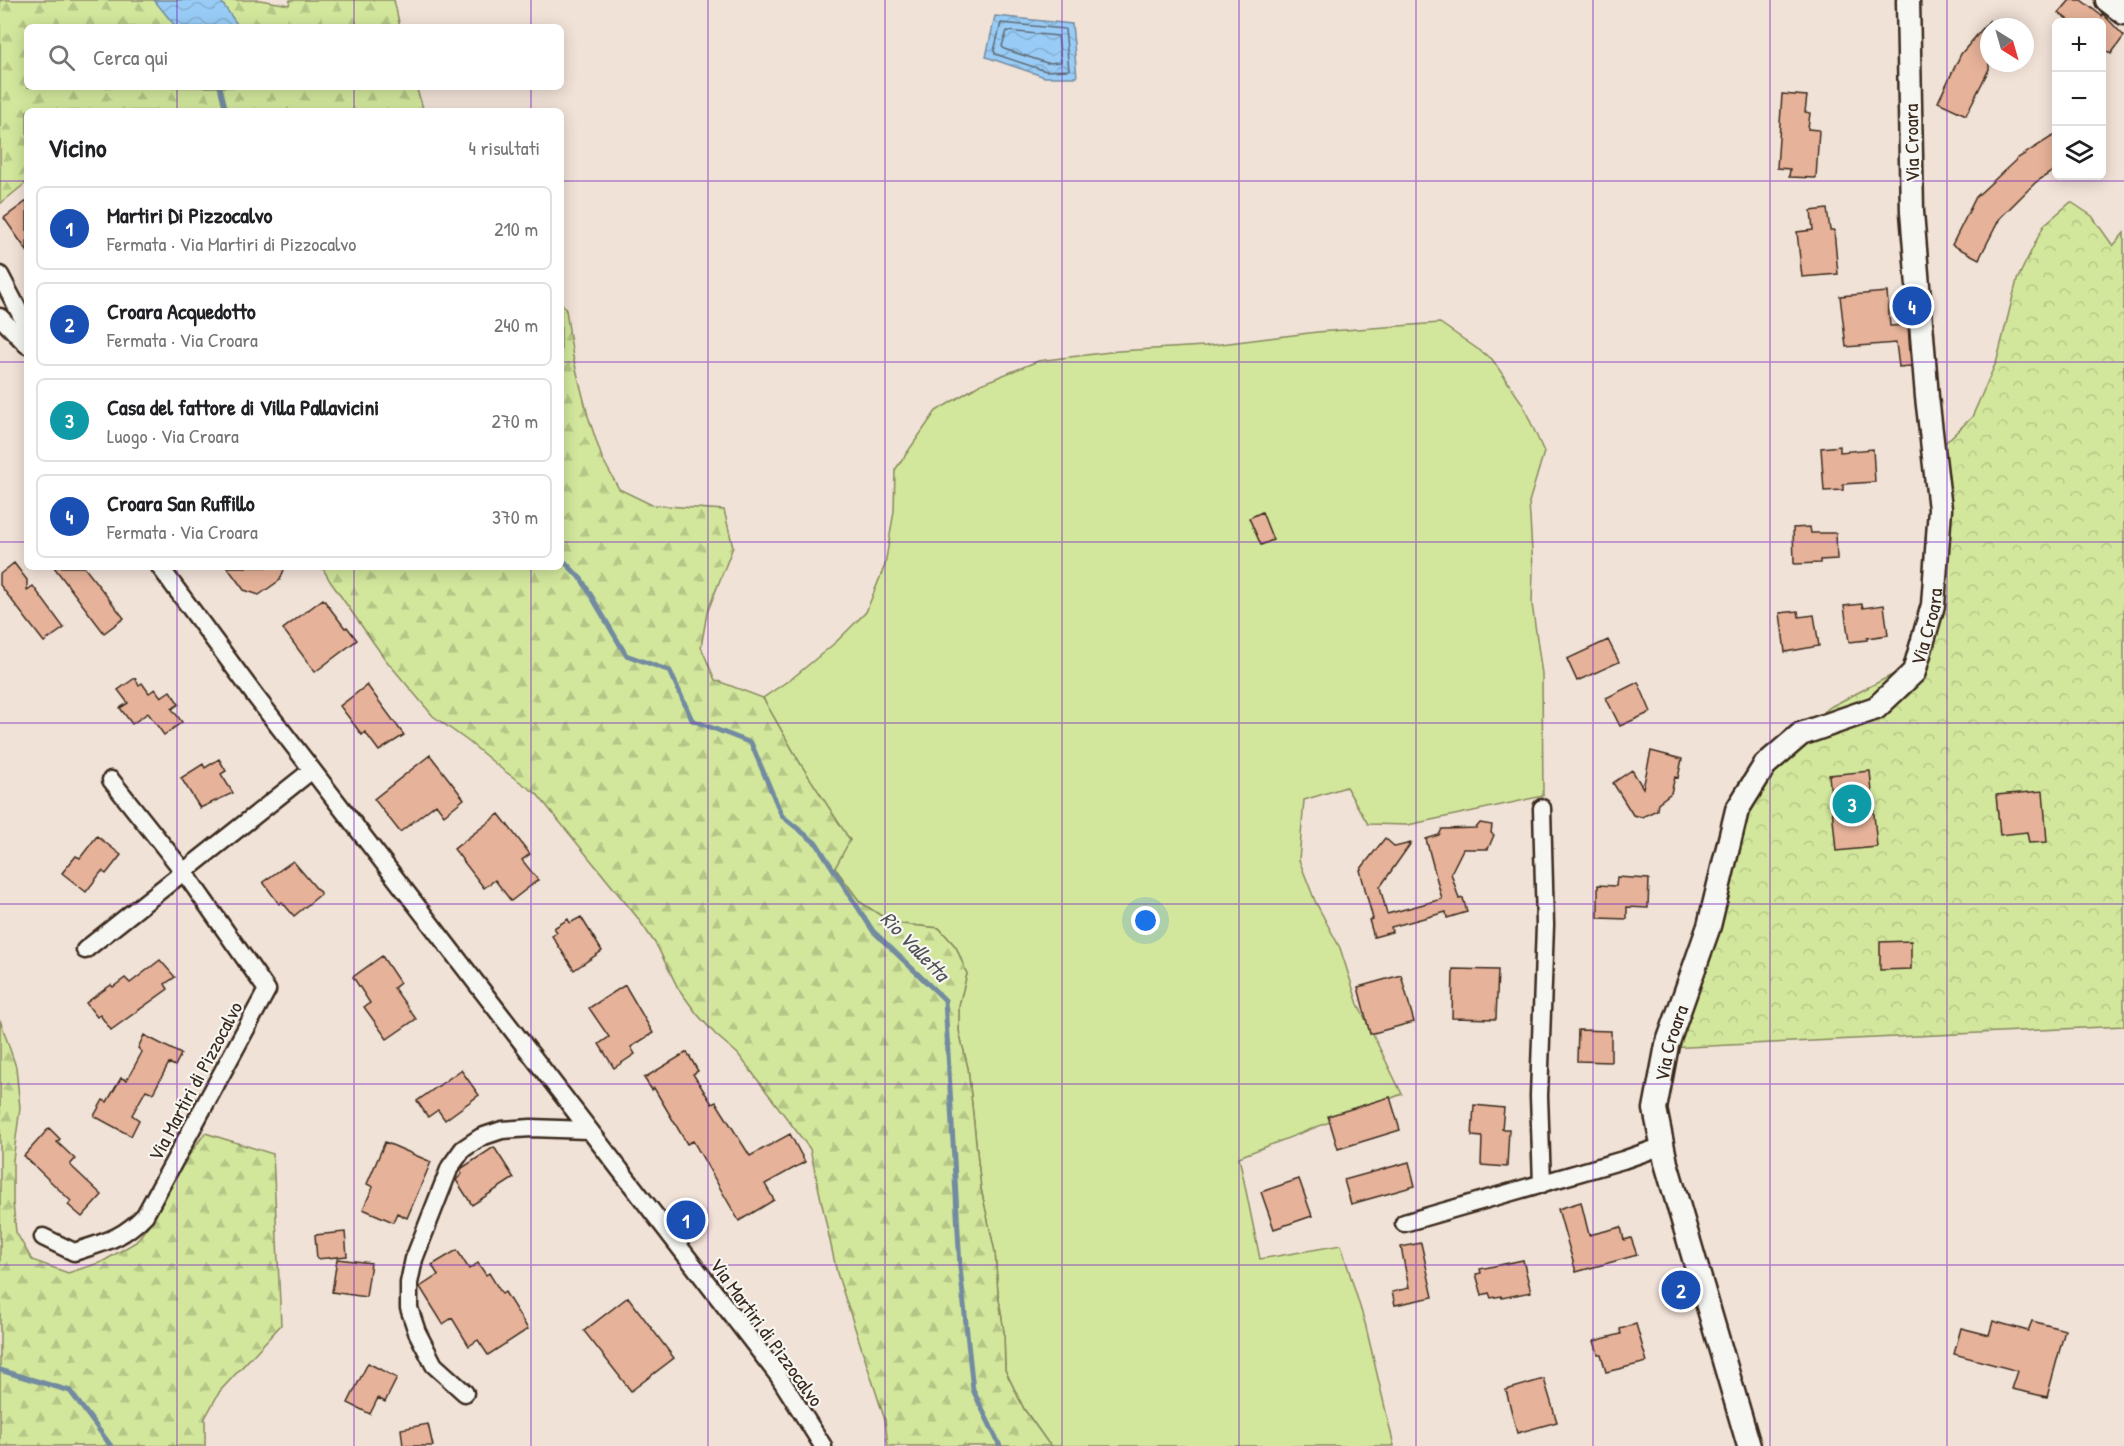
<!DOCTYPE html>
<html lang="it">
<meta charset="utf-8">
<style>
body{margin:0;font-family:"Patrick Hand",sans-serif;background:#f6f6f6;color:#202124}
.controls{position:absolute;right:18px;top:18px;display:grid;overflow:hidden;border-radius:9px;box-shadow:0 3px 15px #0003}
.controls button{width:54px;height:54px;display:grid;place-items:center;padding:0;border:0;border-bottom:2px solid #e0e0e0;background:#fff;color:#202124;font:30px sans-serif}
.compass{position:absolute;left:1980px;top:18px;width:54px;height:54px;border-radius:50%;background:#fff;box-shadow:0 3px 15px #0003;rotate:143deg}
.you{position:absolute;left:1146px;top:921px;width:21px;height:21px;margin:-15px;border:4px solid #fff;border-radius:50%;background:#1a73e8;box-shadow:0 0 0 9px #1a73e833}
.badge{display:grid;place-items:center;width:39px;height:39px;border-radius:50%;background:#3b2a1e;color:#fff;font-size:20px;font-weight:700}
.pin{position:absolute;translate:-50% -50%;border:3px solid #fff;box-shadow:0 2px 6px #0006}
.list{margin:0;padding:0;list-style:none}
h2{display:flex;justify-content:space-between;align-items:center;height:78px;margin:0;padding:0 24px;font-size:26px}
h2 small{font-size:20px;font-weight:400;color:#757577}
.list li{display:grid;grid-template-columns:39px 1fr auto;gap:18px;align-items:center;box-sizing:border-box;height:84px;margin:0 12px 12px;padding:0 12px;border:2px solid #e0e0e0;border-radius:9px}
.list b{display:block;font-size:22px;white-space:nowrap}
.list p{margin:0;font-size:20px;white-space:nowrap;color:#757577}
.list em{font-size:20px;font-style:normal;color:#757577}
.icon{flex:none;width:33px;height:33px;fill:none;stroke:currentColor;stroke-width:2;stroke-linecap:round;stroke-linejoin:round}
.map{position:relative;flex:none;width:2124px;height:1446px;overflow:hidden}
.search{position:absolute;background:#fff;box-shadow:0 3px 15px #0003;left:24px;top:24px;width:540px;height:66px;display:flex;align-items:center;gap:15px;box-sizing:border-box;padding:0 21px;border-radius:9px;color:#757577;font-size:22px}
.panel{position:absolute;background:#fff;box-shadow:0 3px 15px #0003;left:24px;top:108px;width:540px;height:462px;border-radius:9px}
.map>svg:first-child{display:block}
.grass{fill:#d2e79c;stroke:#86885d;stroke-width:1.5}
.forest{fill:url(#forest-firs);stroke:#86885d;stroke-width:1.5}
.park{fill:url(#park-crowns);stroke:#86885d;stroke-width:1.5}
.water{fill:url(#water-waves);stroke:#738ba0;stroke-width:1.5}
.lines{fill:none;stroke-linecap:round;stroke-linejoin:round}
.shore{stroke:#606b74;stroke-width:1.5}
.stream{stroke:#738ba0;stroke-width:5}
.building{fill:#e6b299;stroke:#3b2a1e;stroke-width:1.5}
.street-casing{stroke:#3b2a1e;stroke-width:21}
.secondary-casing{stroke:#3b2a1e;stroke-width:27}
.street{stroke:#f6f6f2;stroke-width:16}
.secondary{stroke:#f6f6f2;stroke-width:22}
.grid{fill:none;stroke:#7b2cbf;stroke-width:1.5;stroke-opacity:0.55}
.labels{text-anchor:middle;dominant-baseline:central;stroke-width:4.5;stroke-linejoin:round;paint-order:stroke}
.street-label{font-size:20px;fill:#3b2a1e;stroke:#f6f6f2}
.water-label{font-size:21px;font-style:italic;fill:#525254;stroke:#f6f6f2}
</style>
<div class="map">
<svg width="2124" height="1446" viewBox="0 0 2124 1446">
<defs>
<pattern id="forest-firs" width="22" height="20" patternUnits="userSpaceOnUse" patternTransform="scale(1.5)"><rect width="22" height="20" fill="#d2e79c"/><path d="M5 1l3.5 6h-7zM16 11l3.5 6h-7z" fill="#b5c686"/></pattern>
<pattern id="park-crowns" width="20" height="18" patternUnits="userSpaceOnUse" patternTransform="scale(1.5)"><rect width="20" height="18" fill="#d2e79c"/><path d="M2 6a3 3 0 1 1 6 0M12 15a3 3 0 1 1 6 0" fill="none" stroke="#b5c686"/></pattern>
<pattern id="water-waves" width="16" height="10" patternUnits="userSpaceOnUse" patternTransform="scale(1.5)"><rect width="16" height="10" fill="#98ccf6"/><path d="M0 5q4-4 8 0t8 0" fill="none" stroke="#84afd2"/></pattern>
</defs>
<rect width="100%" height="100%" fill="#f1e2d7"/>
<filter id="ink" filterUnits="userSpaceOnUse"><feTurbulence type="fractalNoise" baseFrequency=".0167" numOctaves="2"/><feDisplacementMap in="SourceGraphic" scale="12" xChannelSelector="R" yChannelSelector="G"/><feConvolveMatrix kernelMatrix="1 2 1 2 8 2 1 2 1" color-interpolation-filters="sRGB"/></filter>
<g filter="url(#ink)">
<path class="grass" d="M1440,323l52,36 30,44 22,49 -15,50 4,66 -1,36 10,70 1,122 -135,29 -40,-1 -22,-37 -42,13 -5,60 16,41 25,47 18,56 44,90 -163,63 21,102 81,-14 24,78 29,123h-342l-4,-3 -24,-34 -19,-39 -1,-38 -6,-39 -3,-41 -14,-63 -13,-121 -9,-37v-26l8,-31 -11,-27 -17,-19 -47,-5 -32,-21 -25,-34 -35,-105 -37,-65 32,-22 41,-34 30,-30 19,-47 9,-54 1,-41 41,-59 45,-27 57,-23 80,-10 87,-5 112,-14z"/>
<path class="forest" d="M0,0h260l29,5 1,-5h104l6,27h-373v60h389l8,24h-397v71l-27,22z
M561,302l5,8 7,47 15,59 14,42 17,31 33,16 72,5 9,37 -26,66 -6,34 14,33 48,18 37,65 50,77 -15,28 25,34 32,21 47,5 17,19 11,27 -8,31v26l9,37 13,121 14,63 3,41 6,39 1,38 19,39 24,34 4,3h-164l-3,-26 -48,-147 -27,-124 -72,-95 -22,-19 -19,-21 -19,-26 -21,-42 -20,-29 -100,-123 -34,-24 -34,-28 -36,-26 -48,-57 -55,-78 -8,-14h239z
M0,1020l16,47 4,41 -7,52v43l3,29 16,28 36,13 34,-11 34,-20 20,-27 19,-40 30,-42 68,21 8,171 -61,66 -15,27v28h-205z"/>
<path class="park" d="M2071,202l21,14 21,30 11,-13v793l-456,22 78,-237 61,-87 25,-18 70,-36 19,-35 26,-127 -2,-65 27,-26 25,-57 20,-80 27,-55z"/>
<path class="water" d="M154,0h66l19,27h-63z
M995,16l77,8 5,53h-32l-59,-20z"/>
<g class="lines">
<path class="shore" d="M1001,23l64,6 4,41 -23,1 -51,-17 -1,-3z
M1007,31l51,5 3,26 -14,1 -43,-14 -2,-3z"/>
<path class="stream" d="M220,87l6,24
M561,558l21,22 44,75 44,16 22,49 59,23 31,73 35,28 56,87 72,69 15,267 13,123 27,56
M0,1370l70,21 41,55"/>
</g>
<path class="building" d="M2070,0h11l21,16v-3l22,23 -13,18 -9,-7v-25h-31l-12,-9z
M1989,21v48l-23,46 -28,-13 23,-48z
M1782,94l25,2 -2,16 5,1 -2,16 11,1 -3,48 -27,-1 1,-8 -13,-1z
M2056,134v35l-20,13 -36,36 -21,41 -27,-14 24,-48 42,-39z
M27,201v50l-23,-33z
M1827,209l3,21h4l4,44 -36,3 -5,-45 16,-2 -2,-19z
M1887,292l3,34 18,-1 3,41 -12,1 -3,-24 -50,4 -6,-51z
M1840,446v6l33,-3 2,33 -32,2v6l-19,1 -3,-43z
M1262,512l11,28 -12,5 -12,-27z
M1810,527l1,6h25l1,26 -17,1v3l-26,1 -1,-36z
M14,563l13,17v10l6,-4 31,42 -20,14 -44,-57v-11z
M54,567h30l40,51 -20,15z
M227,567h58l-5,13 -21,15 -15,-5z
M323,599l22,29 2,-1 10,13 -42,32 -32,-43z
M1862,604l1,4 21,-3 4,30 -21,3v2l-18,2 -5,-36z
M1798,611l1,6 15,-2 5,31 -34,6 -5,-39z
M1608,640l11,22 -42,19 -10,-22z
M135,678l4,7 3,-2 7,10 6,-4 6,8 9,-6 9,13 -7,5 10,13 -18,13 -16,-22 -16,11 -12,-16 8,-5 -10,-13z
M1638,682l13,30 -31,14 -14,-28z
M367,685l37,50 -25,16 -14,-19 -3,3 -22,-29z
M1651,751l31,8 -4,19 -3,-1 -4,16 -13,10 -1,7 -15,7 -9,-2 -20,-32 19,-13 11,18z
M430,755l34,44 -20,16 -8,-11 -36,28 -26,-33z
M219,759l7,12 -5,3 12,19 -33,15 -19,-30 22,-14 2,4z
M1870,771l7,76 -41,4 -7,-76z
M2043,791l4,51 -18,1 -2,-11 -27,3 -4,-40z
M499,814l31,40 -8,6 16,20 -27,21 -16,-21 -11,8 -30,-39z
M1480,823l12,2 -1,8 3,2 -6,14h-25l-12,24 8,26 4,-1 4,14 -20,6 -1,-6 -55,15 1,5 -18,5 -5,-17 4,-1 -13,-49 25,-32 10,9 16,-4 -31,44 7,27 55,-15 -16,-60 13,-4 3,-6 34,-1z
M97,836l24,19 -15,19 -4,-3 -16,21 -24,-19 14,-17 4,2z
M293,861l28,33 -27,22 -12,-14 -3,2 -16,-22z
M1617,877l32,2 -1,29 -21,-1v12l-29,-1v-33l18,1z
M581,917l21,34 -28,19 -22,-34 5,-4 -3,-4 14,-9 2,4z
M1911,941v28l-31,1v-28z
M382,956l18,27 -6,5 22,31 -29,20 -23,-32 6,-4 -17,-26z
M160,960l15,17 -10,7 3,5 -57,41 -11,-15 -3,2 -11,-14 25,-18 2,2 12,-9 5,5z
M1453,969l45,1 -2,49 -44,-1z
M1401,975l13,47 -44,12 -12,-47z
M625,985l28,48 -22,14 4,7 -21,14 -15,-24 10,-7 -20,-29z
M1578,1030l33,1v31l-34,-1z
M144,1035l37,19 -6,12 -6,-3 -16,30 -7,-3 -14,25 7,5 -8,16 -37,-20 9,-16 4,2 14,-24 6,2 15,-28 -4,-4z
M687,1052l11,19 -5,3 19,30 4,-2 34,54 40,-22 15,28 -40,22 9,16 -35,21 -46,-80 -6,3 -33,-56 -2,2 -8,-12z
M461,1070l18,25 -34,25 -7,-10 -10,7 -11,-16z
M1390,1097l10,33 -62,19 -10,-33z
M1474,1105l30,3 -2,21h7l-2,38 -26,-2 1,-28 -10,-1z
M49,1128l11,11 -3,3 18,17 -5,6 32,30 -20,22 -14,-12 3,-4 -47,-45z
M385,1142l46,20 -24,56 -10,-5 -4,9 -30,-13 10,-22 -6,-3z
M494,1147l20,31 -42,27 -16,-25 6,-6 -2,-3 2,-3z
M1409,1162l6,24 -64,18 -7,-24z
M1299,1179l13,37 -38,13 -13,-37z
M1581,1202l8,33 32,-8 3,13 7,-2 6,17 -61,17 -18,-63z
M345,1232l2,24 -30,3 -2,-24z
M1421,1243l12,54 -38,8 -3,-13 17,-4 -8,-41z
M457,1250l12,19 9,-6 8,12 3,-2 13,21 3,-2 23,37 -40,26 -10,-15 -9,6 -17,-28 -9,6 -23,-37 18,-12 -6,-10z
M337,1259l34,4 -5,34 -34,-5z
M1523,1260l8,32 -29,6 -1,-2 -10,2 -2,-5 -7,2 -6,-21 5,-1 -1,-4z
M628,1297l46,61 -43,33 -47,-60z
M1993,1321l35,10 4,-10 33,9 -18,67 -35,-8 6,-18 -64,-17 7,-26 28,7z
M1636,1324l11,38 -41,10 -5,-18h-3l-4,-13 27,-7 -1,-5z
M368,1363l29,15 -12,24 -7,-4 -8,16 -22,-11z
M1544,1379l13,43 -40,11 -11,-43z
M428,1424l5,22h-30l-2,-17z"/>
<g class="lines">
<g class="street-casing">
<path id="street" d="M0,275l22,42 5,17
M0,317l27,28
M160,567l96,130 522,678 45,71
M1542,808l3,117 -6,171 3,88
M85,950l227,-180
M1404,1223l219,-63 40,-14
M43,1237l31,15c31,-10 48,-13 71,-37l122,-225 -83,-118 -73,-92
M465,1393l-31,-28 -17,-33 -8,-24v-25l5,-24 36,-92 13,-18 18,-12 21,-7 29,-2 56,2"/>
</g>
<g class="secondary-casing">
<g id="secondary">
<path d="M2107,0l17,13"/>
<path id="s1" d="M1749,1446l-83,-283 -11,-54 12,-64 42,-119 28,-116 28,-45 36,-31 75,-26 38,-36 19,-67 7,-96 -13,-112 -15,-185 -4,-212"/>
</g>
</g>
<use href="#street" class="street"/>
<use href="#secondary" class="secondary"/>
</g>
</g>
<path class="grid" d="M177,0v27M354,0v27M531,0v27M708,0v1446M885,0v1446M1062,0v1446M1239,0v1446M1416,0v1446M1593,0v1446M1770,0v1446M1947,0v1446M177,87v24M354,87v24M531,87v24M0,181h27M561,181h1563M0,362h27M561,362h1563M0,542h27M561,542h1563M177,567v879M354,567v879M531,567v879M0,723h2124M0,904h2124M0,1084h2124M0,1265h2124"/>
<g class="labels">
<g class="street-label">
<text transform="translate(1911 143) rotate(-91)">Via Croara</text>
<text stroke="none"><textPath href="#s1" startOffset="940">Via Croara</textPath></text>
<text stroke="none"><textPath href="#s1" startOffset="418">Via Croara</textPath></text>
<text transform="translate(195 1081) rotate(-62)">Via Martiri di Pizzocalvo</text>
<text transform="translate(767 1332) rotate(54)">Via Martiri di Pizzocalvo</text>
</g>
<g class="water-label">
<text transform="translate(915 946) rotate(46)">Rio Valletta</text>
</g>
</g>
</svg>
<div class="controls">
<button>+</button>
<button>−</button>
<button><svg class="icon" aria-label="layers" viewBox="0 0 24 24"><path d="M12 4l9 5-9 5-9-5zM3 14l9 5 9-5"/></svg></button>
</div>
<svg class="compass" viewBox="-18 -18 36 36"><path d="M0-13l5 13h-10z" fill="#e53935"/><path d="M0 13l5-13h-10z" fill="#757577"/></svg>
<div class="you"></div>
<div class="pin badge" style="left:686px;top:1220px;background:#1a4fb4">1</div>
<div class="pin badge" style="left:1681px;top:1290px;background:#1a4fb4">2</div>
<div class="pin badge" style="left:1852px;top:804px;background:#0f9aa8">3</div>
<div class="pin badge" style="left:1912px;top:306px;background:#1a4fb4">4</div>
<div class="search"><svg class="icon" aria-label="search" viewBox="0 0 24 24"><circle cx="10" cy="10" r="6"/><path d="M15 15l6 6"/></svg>Cerca qui</div>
<section class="panel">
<h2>Vicino<small>4 risultati</small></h2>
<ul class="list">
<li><span class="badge" style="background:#1a4fb4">1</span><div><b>Martiri Di Pizzocalvo</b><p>Fermata · Via Martiri di Pizzocalvo</p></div><em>210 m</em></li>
<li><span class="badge" style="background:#1a4fb4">2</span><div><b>Croara Acquedotto</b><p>Fermata · Via Croara</p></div><em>240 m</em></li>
<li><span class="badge" style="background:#0f9aa8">3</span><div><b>Casa del fattore di Villa Pallavicini</b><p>Luogo · Via Croara</p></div><em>270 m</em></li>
<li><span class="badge" style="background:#1a4fb4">4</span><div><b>Croara San Ruffillo</b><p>Fermata · Via Croara</p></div><em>370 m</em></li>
</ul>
</section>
</div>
